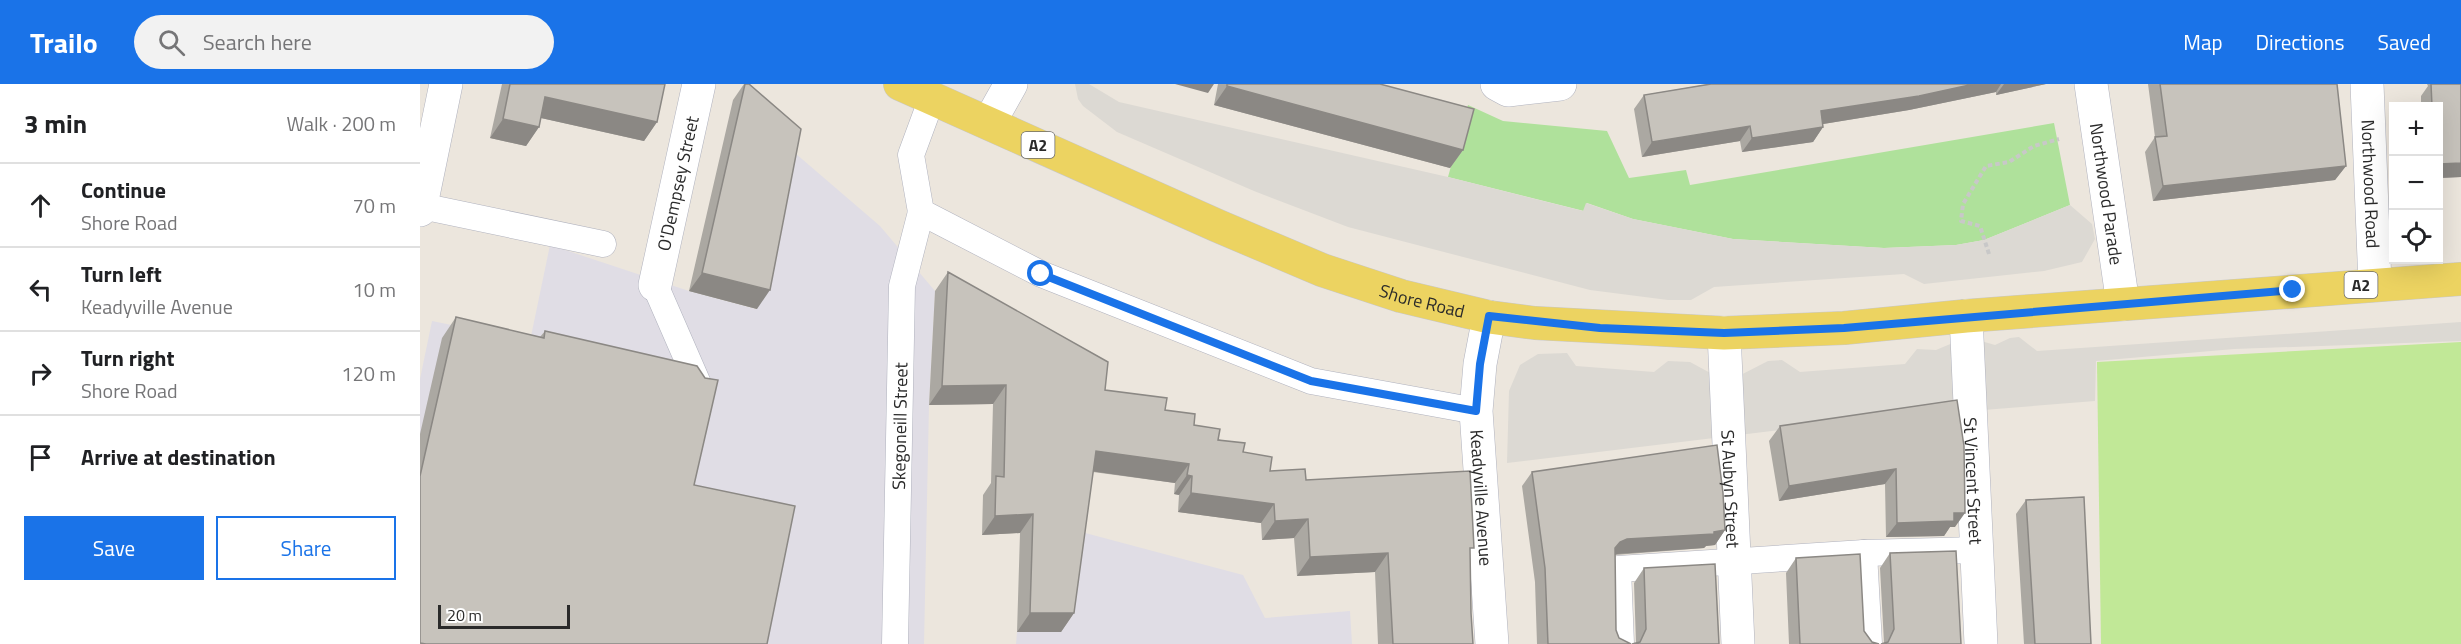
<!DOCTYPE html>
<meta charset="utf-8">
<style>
body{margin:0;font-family:"Titillium Web",sans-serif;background:#f2f2f2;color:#202124}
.controls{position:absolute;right:18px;top:18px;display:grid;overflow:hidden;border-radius:0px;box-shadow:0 6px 24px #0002}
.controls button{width:54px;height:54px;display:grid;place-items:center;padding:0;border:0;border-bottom:2px solid #e0e0e0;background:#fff;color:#202124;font:30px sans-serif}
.scale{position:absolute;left:18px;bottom:15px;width:132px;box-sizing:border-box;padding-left:6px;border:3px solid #2a2a2a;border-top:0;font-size:16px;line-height:21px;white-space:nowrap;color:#2a2a2a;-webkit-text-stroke:4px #fff;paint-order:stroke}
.stop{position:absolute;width:18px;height:18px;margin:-14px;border:4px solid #1a73e8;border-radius:50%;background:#fff}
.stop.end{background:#1a73e8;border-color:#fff;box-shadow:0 2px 6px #0008}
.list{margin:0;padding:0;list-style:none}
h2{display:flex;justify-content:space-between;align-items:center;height:78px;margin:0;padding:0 24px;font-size:26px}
h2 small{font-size:20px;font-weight:400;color:#757577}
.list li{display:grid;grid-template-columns:39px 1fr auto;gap:18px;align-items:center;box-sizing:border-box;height:84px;padding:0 24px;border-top:2px solid #e0e0e0}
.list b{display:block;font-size:22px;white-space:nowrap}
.list p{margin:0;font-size:20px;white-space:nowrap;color:#757577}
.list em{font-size:20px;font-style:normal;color:#757577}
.actions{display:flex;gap:12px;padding:18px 24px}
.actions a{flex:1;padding:14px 0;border:2px solid #1a73e8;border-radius:0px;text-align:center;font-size:21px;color:#1a73e8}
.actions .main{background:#1a73e8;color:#fff}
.icon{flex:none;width:33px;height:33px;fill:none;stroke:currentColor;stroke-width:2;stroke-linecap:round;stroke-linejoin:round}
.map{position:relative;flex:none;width:2041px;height:560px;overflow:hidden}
header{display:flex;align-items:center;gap:36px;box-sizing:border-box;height:84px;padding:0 30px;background:#1a73e8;color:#fff}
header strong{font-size:28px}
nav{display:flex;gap:33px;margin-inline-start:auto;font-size:21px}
.search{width:420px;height:54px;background:#f2f2f2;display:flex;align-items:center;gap:15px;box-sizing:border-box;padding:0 21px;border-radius:33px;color:#757577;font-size:22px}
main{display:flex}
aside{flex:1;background:#fff}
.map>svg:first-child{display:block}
.industrial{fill:#e0dde5}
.green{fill:#afe19b}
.pitch{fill:#c1e897}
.plaza{fill:#dcd9d3}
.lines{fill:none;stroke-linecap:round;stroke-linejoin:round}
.service-casing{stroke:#b0b2be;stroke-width:27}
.minor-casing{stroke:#b0b2be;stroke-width:34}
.tertiary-casing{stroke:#b0b2be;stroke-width:34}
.primary-casing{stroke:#c8c8c8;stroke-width:34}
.path{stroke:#c8c8c8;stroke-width:4;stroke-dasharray:4.5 3;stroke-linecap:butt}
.service{stroke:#fff;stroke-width:26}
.minor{stroke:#fff;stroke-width:33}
.tertiary{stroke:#fff;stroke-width:33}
.primary{stroke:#ecd361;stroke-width:33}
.wall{fill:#aba8a2}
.shaded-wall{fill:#8b8884}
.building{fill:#c7c3bc;stroke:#8b8884;stroke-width:1.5}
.route{stroke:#1a73e8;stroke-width:8}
.labels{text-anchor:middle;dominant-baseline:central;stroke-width:4.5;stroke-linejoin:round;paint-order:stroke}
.shield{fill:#fff;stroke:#6a6a6a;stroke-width:1.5}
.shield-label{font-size:16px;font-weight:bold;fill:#2a2a2a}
.street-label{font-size:18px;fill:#2a2a2a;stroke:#fff}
</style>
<header>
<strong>Trailo</strong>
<div class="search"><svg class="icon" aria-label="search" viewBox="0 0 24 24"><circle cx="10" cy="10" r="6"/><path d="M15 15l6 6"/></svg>Search here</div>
<nav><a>Map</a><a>Directions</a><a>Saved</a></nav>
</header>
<main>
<aside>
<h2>3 min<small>Walk · 200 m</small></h2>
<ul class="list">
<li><svg class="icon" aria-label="ahead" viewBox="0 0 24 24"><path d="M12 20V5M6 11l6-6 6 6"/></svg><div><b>Continue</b><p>Shore Road</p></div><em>70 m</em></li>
<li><svg class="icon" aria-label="left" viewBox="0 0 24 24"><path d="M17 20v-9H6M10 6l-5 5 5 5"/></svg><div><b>Turn left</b><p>Keadyville Avenue</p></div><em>10 m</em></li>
<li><svg class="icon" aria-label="right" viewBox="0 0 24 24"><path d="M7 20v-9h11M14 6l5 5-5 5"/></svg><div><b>Turn right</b><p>Shore Road</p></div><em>120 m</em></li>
<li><svg class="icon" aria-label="arrive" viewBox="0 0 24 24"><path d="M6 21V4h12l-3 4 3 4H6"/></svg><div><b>Arrive at destination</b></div></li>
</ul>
<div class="actions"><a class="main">Save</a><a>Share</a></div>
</aside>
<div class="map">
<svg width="2041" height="560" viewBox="0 0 2041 560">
<rect width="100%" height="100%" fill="#ece6dd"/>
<path class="industrial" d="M368,63l92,79 55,65 -6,114 -5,239h-504v-265l12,-58 98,20 20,-96 139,46 67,18z
M654,446l169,45 22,43 85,-7 2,33h-336l1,-12h44z"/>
<path class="green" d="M1048,21l35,16 104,10 22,47 57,-8 4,15 364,-62 16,82 -86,35 -28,5 -72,3 -151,-9 -100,-20 -46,-16 -3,8 -136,-34z"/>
<path class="pitch" d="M2041,258v302h-360l-4,-282z"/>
<path class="plaza" d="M655,0h14l30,18 329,75 135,34 3,-8 47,16 100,20 151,9 72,-3 28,-5 86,-35 22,19 3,15 -13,23 -38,9 -120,13 -20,-10 -190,13 -23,13h-23l-78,-10 -242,-63 -94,-36 -137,-59 -34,-26 -5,-7z
M2041,238v19l-227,8 -138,12 -1,40 -124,10 -27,-1 -437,53 2,-72 11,-26 18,-11 29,-1 9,13 78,6 14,-11 22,1 37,20 41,-21 14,-1 18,12 105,-8 12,-15 19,1 31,-13 28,8 15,-7 9,-1 18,14z"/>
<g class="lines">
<g class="service-casing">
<g id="service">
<path d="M512,14l-21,57 10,57 120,62 270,107 165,30"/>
<path d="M1,122l182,38"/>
<path d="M235,201l44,101"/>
<path d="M1444,469l113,-3"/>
<path id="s1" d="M475,560l7,-358 19,-74"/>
<path d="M1201,560l-3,-75 246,-16 5,91"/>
</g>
</g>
<g class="minor-casing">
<g id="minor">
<path d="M1077,0l11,6 52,-6"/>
<path id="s2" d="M1671,0l32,220"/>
<path id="s3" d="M1947,0l8,200"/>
<path d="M0,126l26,-126"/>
<path id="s4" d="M235,201l44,-201"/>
<path id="s5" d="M1546,232l15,328"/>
<path id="s6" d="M1069,233l-9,47 -4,47 16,233"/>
<path id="s7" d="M1304,249l14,311"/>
</g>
</g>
<g class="tertiary-casing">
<path id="tertiary" d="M569,39l22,-39"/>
</g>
<g class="primary-casing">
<g id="primary">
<path id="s8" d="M480,0l318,142 104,44 79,26 88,21 46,6 189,10 120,-5 122,-12 495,-37"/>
</g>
</g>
<path class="path" d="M1569,170l-9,-28 -19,-5 2,-17 23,-38 23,-4 25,-16 25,-7"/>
<use href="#service" class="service"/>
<use href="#minor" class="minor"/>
<use href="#tertiary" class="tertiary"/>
<use href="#primary" class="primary"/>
</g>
<path class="wall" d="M82,0h163l-8,38 -13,19 -103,-23 -2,9 -13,19 -36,-8z
M324,0h5l8,225 -68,-18 44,-191z
M798,0h162l83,66 -13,18 -236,-63z
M1289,0h337l-50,11v-3l-87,18 -86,14v3l-10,15 -71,10 -2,-11 -98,16 -8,-48 10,-14z
M1728,0h189l9,82 -11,14 -182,21 -8,-49 10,-15z
M2007,0h34v93l-22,1v-72h-18v-10l7,-10z
M528,188l157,118 60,20 78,42 27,19 36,9 164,74 1,59 2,31h-95l-3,-72 -78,4 -3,-38 -32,2 -1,-17 -83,-11 1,-17 -5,-1 1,-11 -82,-11 -19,141 -13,19h-44l3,-99 -38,2 1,-40 8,-12 2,-79 -64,1 6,-114z
M36,233l84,20 5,-6 149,154 -274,159v-210l22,-96z
M1537,316l-2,127h-5l-6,9 -58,1 -1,-53 -106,17 -10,-60 11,-15z
M1112,388l193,58 -10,15 -9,1 -2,2 -89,7 1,75 3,8 12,6h-94l-2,-62 -13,-96z
M1606,416l65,144h-67l-8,-130z
M1470,469l71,91 -77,-1 -4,-75z
M1376,474l68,73 8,11 7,2h-90l-3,-71z
M1224,484l75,76 -83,-1 -2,-60z"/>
<path class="shaded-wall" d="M755,0h39l-6,9z
M1554,0h27l-5,8 -87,18 -98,16 10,-15z
M1584,0h42l-50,11z
M807,2l236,64 -13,18 -236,-63z
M125,13l112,25 -13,19 -112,-25z
M83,35l36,8 -13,19 -36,-8z
M1330,42l-10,15 -98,16 10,-15z
M1403,43l-10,15 -71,10 10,-14z
M2041,79v14l-22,1v-14z
M1926,82l-11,14 -182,21 10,-15z
M282,189l68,17 -13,19 -68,-18z
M586,301l-13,19 -64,1 13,-19z
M676,367l93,13 -14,19 -92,-13z
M1476,385l-11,15 -106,17 10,-15z
M767,391l5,1 -13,19 -5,-1z
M771,409l83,11 -13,19 -83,-11z
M1534,429h11l-10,14h-5l-6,9 -58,1 11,-14z
M613,430l-13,19 -38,2 13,-19z
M888,435l-14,19 -32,2 13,-19z
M1305,446l-10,15 -9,1 -2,2 -87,6 -8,3 11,-15 7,-3z
M968,469l-13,19 -78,4 13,-19z
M610,529h44l-13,19h-44z"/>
<path class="building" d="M90,0h155l-8,38 -112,-25 -6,30 -36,-8z
M325,0h4l52,45 -31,161 -68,-17z
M807,0h153l94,25 -11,41 -236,-64z
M1291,0h263l-55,12 -98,15 2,16 -71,11 -2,-12 -98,16 -8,-47z
M1740,0h177l9,82 -183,20 -8,-49 12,-1z
M2011,0h30v79l-22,1v-58h-7z
M528,188l160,90 -3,28 62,8 -2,12 30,4 -1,11 26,4 -2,11 27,3 -2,9 29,5 -2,14 35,-2 1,11 164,-9 4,77h-4l1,65 2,31h-80l-5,-91 -78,4 -2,-38 -33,2 -1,-17 -83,-11 1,-17 -5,-1 2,-11 -93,-13 -22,162h-44l3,-99 -38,2 1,-40 8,1 2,-92 -64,1z
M36,233l88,21 1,-7 152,35 8,12 13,2 -24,105 101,21 -28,138h-341l-6,-1v-167z
M1537,316l7,46 1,67h-11v8l-57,2 -1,-54 -107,17 -9,-60z
M1297,361l6,48 2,37 -11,2v2l-87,5 -7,3 -5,6 1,82 3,8 12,6h-83l-3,-76 -13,-96z
M1664,413l7,147h-56l-9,-144z
M1536,467l5,93h-80l7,-2 6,-13 -4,-76z
M1440,470l4,77 8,11 7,2h-79l-4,-86z
M1295,480l4,80h-87l8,-2 6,-13 -2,-61z"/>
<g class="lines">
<path class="route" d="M621,190l270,107 165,30 4,-47 9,-48 111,12 124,5 120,-5 449,-38"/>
</g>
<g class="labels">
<g class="shield">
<rect x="601.5" y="48" width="33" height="26" rx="4.5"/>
<rect x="1924.5" y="188" width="33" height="26" rx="4.5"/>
</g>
<g class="shield-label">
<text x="618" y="61">A2</text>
<text x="1941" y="201">A2</text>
</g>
<g class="street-label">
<text stroke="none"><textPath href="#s4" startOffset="104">O'Dempsey Street</textPath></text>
<text stroke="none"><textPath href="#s3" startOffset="100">Northwood Road</textPath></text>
<text stroke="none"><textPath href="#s2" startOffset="111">Northwood Parade</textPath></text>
<text stroke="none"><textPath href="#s8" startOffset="566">Shore Road</textPath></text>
<text stroke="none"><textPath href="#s1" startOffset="218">Skegoneill Street</textPath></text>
<text stroke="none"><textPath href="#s5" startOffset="165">St Vincent Street</textPath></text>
<text stroke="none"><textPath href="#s7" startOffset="156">St Aubyn Street</textPath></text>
<text stroke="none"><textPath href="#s6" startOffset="182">Keadyville Avenue</textPath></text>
</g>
</g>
</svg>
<div class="controls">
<button>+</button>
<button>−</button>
<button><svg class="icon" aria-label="locate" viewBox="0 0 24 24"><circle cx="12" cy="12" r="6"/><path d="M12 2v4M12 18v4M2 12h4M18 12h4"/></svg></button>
</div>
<div class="scale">20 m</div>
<div class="stop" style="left:621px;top:190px"></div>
<div class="stop end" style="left:1873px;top:206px"></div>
</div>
</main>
